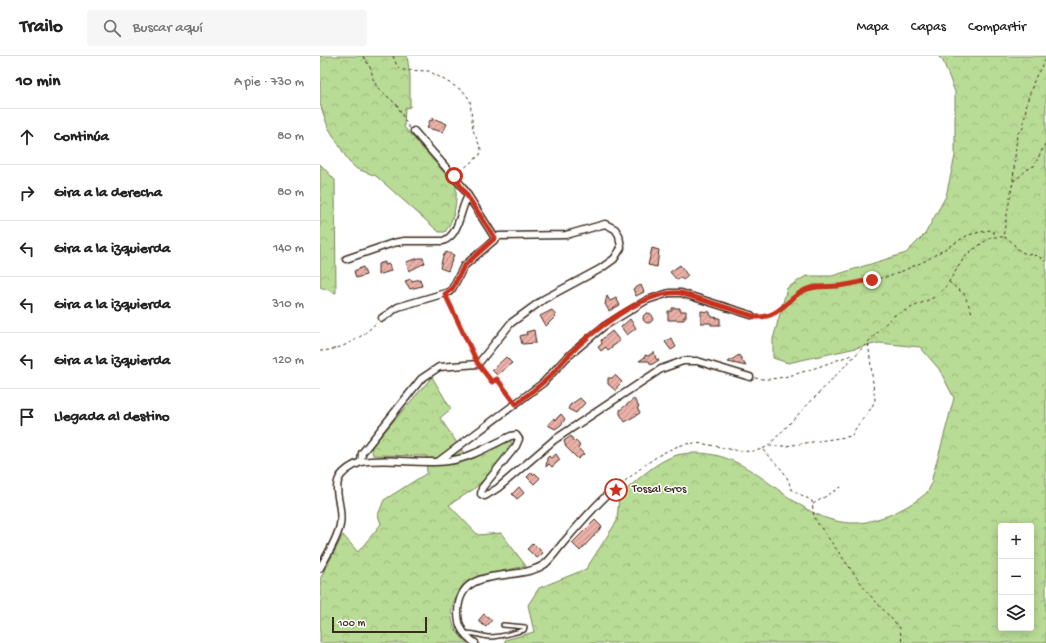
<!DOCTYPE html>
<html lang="es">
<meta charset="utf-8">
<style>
body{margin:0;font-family:"Gochi Hand",sans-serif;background:#f6f6f6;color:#222}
.controls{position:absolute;right:12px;bottom:12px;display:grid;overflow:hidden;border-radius:4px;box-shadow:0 2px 10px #0003}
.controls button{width:36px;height:36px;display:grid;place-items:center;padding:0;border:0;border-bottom:1px solid #e0e0e0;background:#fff;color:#222;font:20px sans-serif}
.scale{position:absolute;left:12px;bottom:10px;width:95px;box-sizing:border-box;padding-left:4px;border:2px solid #3b2a1e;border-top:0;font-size:11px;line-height:14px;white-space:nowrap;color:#3b2a1e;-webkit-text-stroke:3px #fff;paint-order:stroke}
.stop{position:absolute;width:12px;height:12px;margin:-9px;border:3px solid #c8321e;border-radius:50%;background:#fff}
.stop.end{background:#c8321e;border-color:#fff;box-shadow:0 1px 4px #0008}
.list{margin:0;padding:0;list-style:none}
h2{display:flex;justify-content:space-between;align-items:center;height:52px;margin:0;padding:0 16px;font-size:17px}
h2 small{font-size:13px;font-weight:400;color:#767676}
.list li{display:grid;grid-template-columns:26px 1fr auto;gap:12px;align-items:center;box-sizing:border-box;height:56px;padding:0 16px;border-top:1px solid #e0e0e0}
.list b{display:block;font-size:15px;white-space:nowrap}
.list em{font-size:13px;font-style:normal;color:#767676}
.icon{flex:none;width:22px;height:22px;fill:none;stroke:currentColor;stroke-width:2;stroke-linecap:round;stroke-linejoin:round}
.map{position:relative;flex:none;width:726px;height:587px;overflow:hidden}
header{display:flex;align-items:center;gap:24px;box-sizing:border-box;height:56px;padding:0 20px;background:#fff;border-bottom:1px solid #e0e0e0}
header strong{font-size:19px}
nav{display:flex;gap:22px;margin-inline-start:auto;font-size:14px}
.search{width:280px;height:36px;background:#f6f6f6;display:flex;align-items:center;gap:10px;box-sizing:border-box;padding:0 14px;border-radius:4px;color:#767676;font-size:15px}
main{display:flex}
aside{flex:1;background:#fff}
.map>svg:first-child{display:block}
.forest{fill:url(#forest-crowns);stroke:#7a825a;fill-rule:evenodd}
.building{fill:url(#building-hatch);stroke:#3b2a1e}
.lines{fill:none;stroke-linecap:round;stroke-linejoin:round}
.lane-casing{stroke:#3b2a1e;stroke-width:6}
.street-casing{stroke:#3b2a1e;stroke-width:9}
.path{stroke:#3b2a1e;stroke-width:1;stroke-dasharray:3 3;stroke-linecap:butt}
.lane{stroke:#fff;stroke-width:3}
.street{stroke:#fff;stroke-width:6}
.route{stroke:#c8321e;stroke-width:5}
.labels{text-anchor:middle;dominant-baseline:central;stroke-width:3;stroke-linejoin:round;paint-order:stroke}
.poi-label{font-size:12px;fill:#3b2a1e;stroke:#fff;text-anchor:start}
</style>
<header>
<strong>Trailo</strong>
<div class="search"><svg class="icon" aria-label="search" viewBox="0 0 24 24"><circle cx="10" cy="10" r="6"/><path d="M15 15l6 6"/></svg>Buscar aquí</div>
<nav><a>Mapa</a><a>Capas</a><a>Compartir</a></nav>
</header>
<main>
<aside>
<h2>10 min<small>A pie · 730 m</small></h2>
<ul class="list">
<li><svg class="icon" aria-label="ahead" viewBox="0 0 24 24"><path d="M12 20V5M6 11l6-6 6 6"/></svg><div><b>Continúa</b></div><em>80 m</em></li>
<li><svg class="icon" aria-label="right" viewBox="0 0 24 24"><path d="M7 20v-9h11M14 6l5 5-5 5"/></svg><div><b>Gira a la derecha</b></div><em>80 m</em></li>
<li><svg class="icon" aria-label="left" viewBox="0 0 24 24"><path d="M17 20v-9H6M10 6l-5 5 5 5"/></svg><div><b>Gira a la izquierda</b></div><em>140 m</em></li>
<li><svg class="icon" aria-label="left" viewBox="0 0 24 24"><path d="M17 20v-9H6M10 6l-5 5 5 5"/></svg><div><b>Gira a la izquierda</b></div><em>310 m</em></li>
<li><svg class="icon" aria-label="left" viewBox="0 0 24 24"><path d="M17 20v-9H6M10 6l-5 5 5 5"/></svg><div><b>Gira a la izquierda</b></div><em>120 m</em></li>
<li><svg class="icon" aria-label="arrive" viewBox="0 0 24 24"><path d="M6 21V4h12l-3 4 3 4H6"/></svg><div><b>Llegada al destino</b></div></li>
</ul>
</aside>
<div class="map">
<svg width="726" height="587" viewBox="0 0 726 587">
<defs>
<pattern id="forest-crowns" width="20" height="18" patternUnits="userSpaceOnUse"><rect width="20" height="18" fill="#b8db95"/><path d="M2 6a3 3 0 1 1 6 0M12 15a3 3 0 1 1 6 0" fill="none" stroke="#9fbc80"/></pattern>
<pattern id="building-hatch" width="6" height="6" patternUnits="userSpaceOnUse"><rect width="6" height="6" fill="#ebb0a7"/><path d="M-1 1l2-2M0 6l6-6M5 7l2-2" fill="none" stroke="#c08f87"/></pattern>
</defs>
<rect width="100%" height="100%" fill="#fff"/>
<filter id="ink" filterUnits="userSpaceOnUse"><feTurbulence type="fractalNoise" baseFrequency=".025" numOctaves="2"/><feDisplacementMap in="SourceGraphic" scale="8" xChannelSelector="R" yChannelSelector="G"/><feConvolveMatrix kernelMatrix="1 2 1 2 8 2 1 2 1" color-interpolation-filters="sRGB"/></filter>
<g filter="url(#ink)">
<path class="forest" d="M0,0h87l3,19v32l-5,1 -1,19 52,59c1,16 -1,33 -11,46h-6l-63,-56 -19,-7 -8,-7 -21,-35 -8,-23z
M618,0h108v587h-541v-3l29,-8 -6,-27 11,-17 47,-19 31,-48 2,-25c16,-14 41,-39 63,-42 76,-11 106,71 175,69 9,0 19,-4 27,-6 10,-3 37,-17 44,-26 3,-4 4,-12 5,-17 8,-25 14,-51 21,-76l-15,-29 -19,-22 -41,-4 -91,20 -15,-5v-19l14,-51 19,-12h26l74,-23 19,-19 21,-38 9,-40v-64l-12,-31zM681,470h30v102h-30z
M0,108l15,16 1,113 -16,-6z
M112,321l19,32 -11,9 28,41 42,-19 2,3 -17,25 -21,21 -25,16 29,30 23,-2 25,33 -48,10c-19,7 -33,33 -23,52 3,6 8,11 13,15h-148v-64l23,-44 15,17 23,-28 -3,-9 6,-15 43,-27 -1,-17 -53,-1 -2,-8z"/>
<path class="building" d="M113,62l14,6 -4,8 -16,-4 3,-8 2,1z
M332,192l7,2 -2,17 -9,-2z
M126,196l8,3 -6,16 -8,-3 3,-12z
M99,202h4l2,5 -16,8 -3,-9z
M65,206v3l4,-1 2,7 -13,4v-11z
M360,209l8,11 -5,4 -2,-2 -4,2 -7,-8z
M43,211l3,8 -10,3 -2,-7z
M91,223l1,2 8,-2 2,7 -12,3 -5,-8z
M321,229l3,7 -8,4 -3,-7z
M287,240l3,5 6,-3 4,7 -11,6 -4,-7z
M352,252h8v3h6v6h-2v3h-16v-9h4z
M232,254l4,6 -10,10 -6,-10z
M381,255l9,1v3l2,1v1l8,1v7h-9v-2h-10z
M323 262a5 5 0 1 1 10 0a5 5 0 1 1-10 0Z
M310,263l6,9 -9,7 -6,-8z
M214,274l2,13 -14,1 -2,-8 7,-2 -1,-2z
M292,275l8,10 -12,9 -2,-3 -5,4 -3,-4 4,-3 -1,-4z
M351,282l5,9 -5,3 -6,-8z
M334,296l2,7 3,1 -8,5 -2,-4h-10l6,-4v-2l3,1z
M419,299l7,11 -18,-4z
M186,301l6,6 -15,12 -5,-5z
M295,319l7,7 -5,5 -1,4 -8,-7v-6h4z
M260,342l5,5 -9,10 -8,-4 2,-4z
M314,343l5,8 -2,1 3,5 -15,9 -5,-8v-4z
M241,358l4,5 -4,6 -6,4 -7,-4 6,-7 1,2z
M251,380l3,6 2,-2 4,6 -2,2 6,6 -6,5 -12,-12 -2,-6z
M236,398l4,6 -8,7 -3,-3 -3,3 1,-9 2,-2 2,2z
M212,416l1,3 2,-2 5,5 -6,6 -7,-7z
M199,431l5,6 -7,6 -5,-5z
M275,464l7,7 -22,24 -8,-8z
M213,487l10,10 -6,5 -10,-9z
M164,558l8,6 -6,7 -8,-6z"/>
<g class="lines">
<g class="lane-casing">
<path id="lane" d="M145,578c6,-3 17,3 24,3 12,0 24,-4 35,-7l1,-3 -22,-2"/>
</g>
<g class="street-casing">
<path id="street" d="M94,75l48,55 33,52
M26,203l47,-16 11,-2h39c17,-6 16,-30 25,-45
M62,262l16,-11 51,-15 3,-3 12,-23 35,-30 67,-1 39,-11 10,5 4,6 2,13 -7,11 -14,10 -56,30 -33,24 -33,41 -39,3 -18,12 -59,74 -1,9c29,-5 58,3 87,-1 23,-3 43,-16 63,-25l5,-1 3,4 -3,7 -34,42 -1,6 4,2 13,-8 56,-48 107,-71 22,-8h14l53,16
M119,405l104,-78 23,-25 37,-31 44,-27 22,-7h12l70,22
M0,512c7,-13 17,-28 20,-43 5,-27 -20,-46 21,-63
M155,587c-11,-8 -17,-16 -17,-30 0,-51 59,-29 87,-49 7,-6 12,-14 18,-21 14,-16 28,-33 43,-47"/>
</g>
<path class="path" d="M43,0l8,13 2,10 4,8 20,18 12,23
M73,0l4,10 4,4 28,1 34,20 7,9 3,30 8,19 -1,6 -22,18
M693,125c8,-4 12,-12 21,-15l12,-24
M684,181c11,5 9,9 16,14 9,6 19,1 26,12
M629,226l15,12 9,21
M128,243l27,59
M436,260l16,-1 29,-23 8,-3 29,-3 53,-10 34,-15 43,-26 22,-5 4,2v4
M0,295c22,-1 42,-13 57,-29
M162,313l10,13 5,-3 15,20
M435,322c26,6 71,-15 97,-23l1,1
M449,390h17l66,-10c5,-14 18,-22 23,-36l-7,-59
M443,394c12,15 23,18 28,39l21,12 2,17 54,75 32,35 2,15
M291,436c23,-17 47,-42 75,-48 26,-5 58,17 82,2l125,-130 44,-20 9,-10 18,-28 6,-6 21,-15h12l10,-56 4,-47 6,-6 4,-26 8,-24 11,-19
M493,448l30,-18"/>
<use href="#lane" class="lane"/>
<use href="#street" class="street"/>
</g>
</g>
<g class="lines" filter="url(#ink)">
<path class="route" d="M134,120l41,62 -31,28 -12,23 -7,5 33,70 14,18 5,-3 19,25c10,-8 21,-16 31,-25 7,-6 12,-14 19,-21 23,-25 79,-69 115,-65l75,24c22,1 29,-15 45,-25 11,-7 25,-5 37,-6 12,-1 23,-5 34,-6"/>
</g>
<defs>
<g id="sight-ring" transform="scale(1.15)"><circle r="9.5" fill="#fff" stroke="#c8321e" stroke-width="1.5"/><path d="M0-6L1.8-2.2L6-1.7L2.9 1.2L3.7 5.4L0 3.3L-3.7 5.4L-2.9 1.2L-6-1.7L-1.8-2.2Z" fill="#c8321e"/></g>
</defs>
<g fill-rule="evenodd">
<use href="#sight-ring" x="296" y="434"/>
</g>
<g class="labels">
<g class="poi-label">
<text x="312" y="434">Tossal Gros</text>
</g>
</g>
</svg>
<div class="controls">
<button>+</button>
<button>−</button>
<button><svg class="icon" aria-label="layers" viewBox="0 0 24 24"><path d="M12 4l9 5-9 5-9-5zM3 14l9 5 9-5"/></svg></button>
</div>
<div class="scale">100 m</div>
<div class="stop" style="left:134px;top:120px"></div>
<div class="stop end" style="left:552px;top:224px"></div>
</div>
</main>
